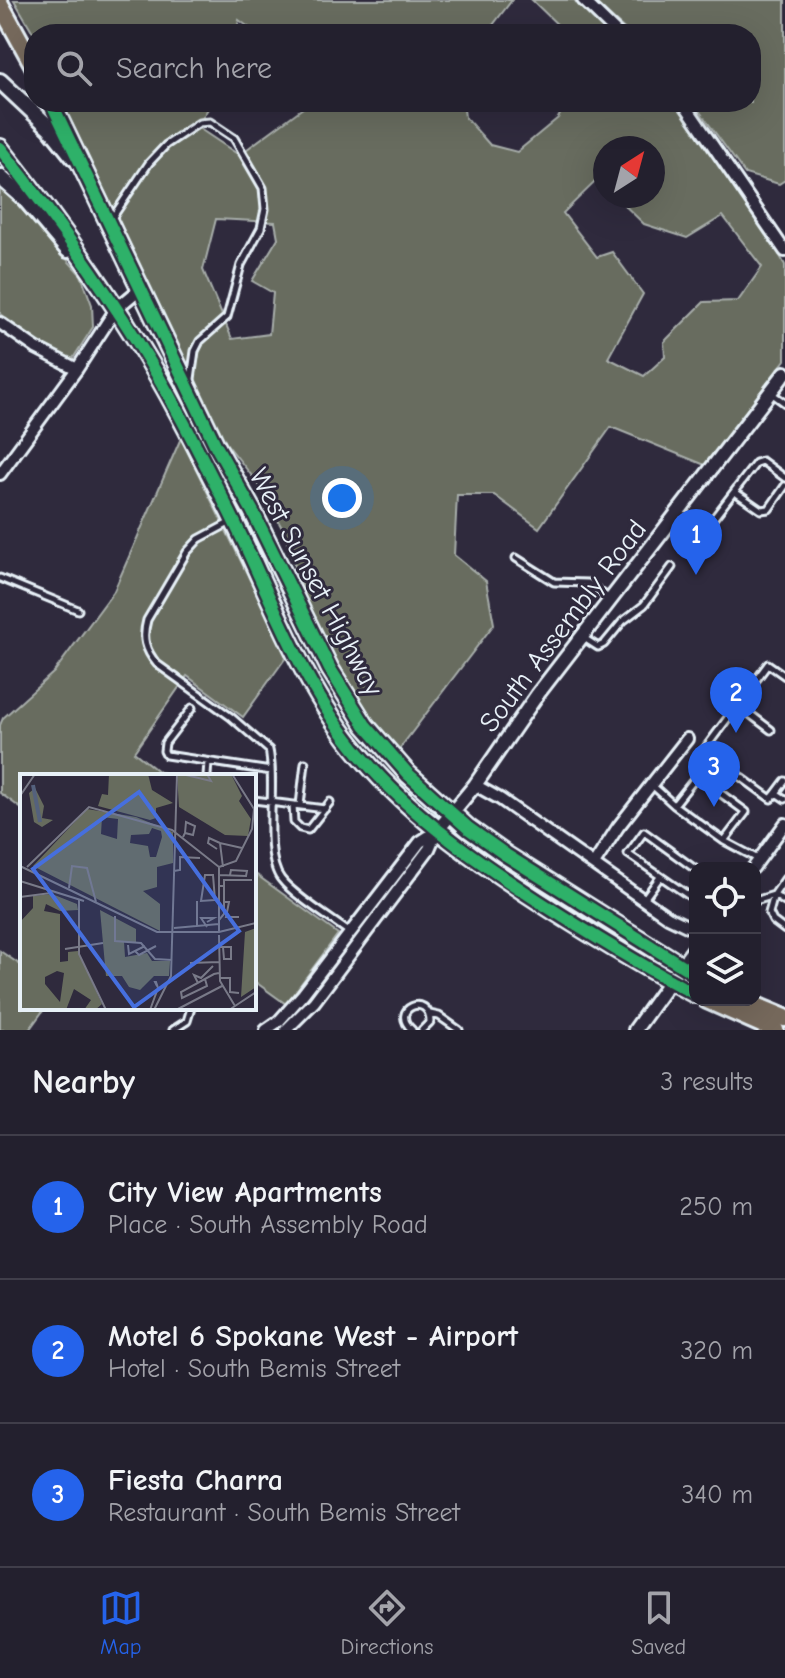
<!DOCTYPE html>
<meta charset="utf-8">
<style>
body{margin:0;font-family:"Comic Neue",sans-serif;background:#2f2d3a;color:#f1f3f6}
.controls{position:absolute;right:24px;bottom:24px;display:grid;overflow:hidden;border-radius:16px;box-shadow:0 8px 32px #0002}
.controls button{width:72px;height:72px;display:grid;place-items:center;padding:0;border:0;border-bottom:2px solid #403e4a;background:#23202e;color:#f1f3f6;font:40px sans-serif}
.compass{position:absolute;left:593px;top:136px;width:72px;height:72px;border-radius:50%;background:#23202e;box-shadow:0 8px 32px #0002;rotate:36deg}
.you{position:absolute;left:342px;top:498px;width:28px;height:28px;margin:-20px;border:6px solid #fff;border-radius:50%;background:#1a73e8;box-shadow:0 0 0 12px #1a73e833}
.badge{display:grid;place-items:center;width:52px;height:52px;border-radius:50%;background:#2563eb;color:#fff;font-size:26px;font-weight:700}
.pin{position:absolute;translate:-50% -66px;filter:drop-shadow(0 2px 4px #0008)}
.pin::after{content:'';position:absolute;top:42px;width:28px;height:24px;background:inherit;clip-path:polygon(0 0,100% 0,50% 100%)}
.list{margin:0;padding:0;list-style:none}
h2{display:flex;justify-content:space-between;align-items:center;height:104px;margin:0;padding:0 32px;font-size:34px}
h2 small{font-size:26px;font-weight:400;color:#a3a3aa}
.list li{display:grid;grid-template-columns:52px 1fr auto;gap:24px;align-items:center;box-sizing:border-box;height:144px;padding:0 32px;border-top:2px solid #403e4a}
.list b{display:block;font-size:30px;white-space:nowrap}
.list p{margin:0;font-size:26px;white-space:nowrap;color:#a3a3aa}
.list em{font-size:26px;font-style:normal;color:#a3a3aa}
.icon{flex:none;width:44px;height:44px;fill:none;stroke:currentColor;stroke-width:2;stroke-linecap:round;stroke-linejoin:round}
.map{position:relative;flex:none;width:785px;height:1030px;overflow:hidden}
.search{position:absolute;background:#23202e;box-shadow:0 8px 32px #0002;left:24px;right:24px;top:24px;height:88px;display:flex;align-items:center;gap:20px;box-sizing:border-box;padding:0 28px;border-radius:32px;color:#a3a3aa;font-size:30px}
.sheet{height:536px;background:#23202e}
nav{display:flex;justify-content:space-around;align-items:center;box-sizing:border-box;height:112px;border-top:2px solid #403e4a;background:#23202e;font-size:22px;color:#a3a3aa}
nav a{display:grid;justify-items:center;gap:4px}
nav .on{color:#2563eb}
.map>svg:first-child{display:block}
.green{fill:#676c5e;stroke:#a8aeab;stroke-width:2;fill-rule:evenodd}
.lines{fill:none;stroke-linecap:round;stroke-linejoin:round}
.service-casing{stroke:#e8f1f8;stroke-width:11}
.minor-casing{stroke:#e8f1f8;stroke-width:16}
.tertiary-casing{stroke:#e8f1f8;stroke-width:18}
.secondary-casing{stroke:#e8f1f8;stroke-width:20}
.primary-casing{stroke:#e8f1f8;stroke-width:22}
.service{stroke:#2f2a3d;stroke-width:5}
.minor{stroke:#2f2a3d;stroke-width:10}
.tertiary{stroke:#2f2a3d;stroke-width:12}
.secondary{stroke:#2f2a3d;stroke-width:14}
.primary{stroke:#76695c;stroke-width:16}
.cycleway-casing{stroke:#2f2a3d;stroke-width:17}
.cycleway{stroke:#2db169;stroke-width:12}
.labels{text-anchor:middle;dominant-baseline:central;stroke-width:6;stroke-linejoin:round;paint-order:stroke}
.street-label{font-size:28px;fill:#e8f1f8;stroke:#2f2a3d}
.inset-river{fill:none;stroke:#54617d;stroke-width:4}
.inset-road{fill:none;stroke:#797a88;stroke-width:2}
.view{fill:#466fde;fill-opacity:0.15;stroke:#466fde;stroke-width:4}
.inset-edge{fill:none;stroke:#e8f1f8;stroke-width:4}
</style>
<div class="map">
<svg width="785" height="1030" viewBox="0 0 785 1030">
<rect width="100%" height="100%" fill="#2f2a3d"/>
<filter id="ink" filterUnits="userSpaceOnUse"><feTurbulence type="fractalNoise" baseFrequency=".0125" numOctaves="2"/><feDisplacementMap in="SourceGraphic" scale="16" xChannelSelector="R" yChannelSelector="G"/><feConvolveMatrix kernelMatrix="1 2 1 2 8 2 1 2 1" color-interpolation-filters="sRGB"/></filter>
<g filter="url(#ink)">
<path class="green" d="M14,0h498l-26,34h-228l-19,-14 -3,14h-202z
M532,0h42l36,34h-43z
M592,0h193v180l-6,4 -34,-10 -52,-72h58v-68h-121z
M62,102h150l-15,25 42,28 72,-53h152l2,15 25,28 27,7 41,-34 9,-16h108l99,143 11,20v95l-80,105 -94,-38 -72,101 -45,-33h-37l-3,60 32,26 8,43 -97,128 -51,-70 -37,-74 -26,-78 -24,-45 -33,-42zM605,148h48v48h-38l29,28 43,14 36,-22 39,51 -24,34 -34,1 -40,40 1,15 -21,19 -36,-18 35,-64 -31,-42 -15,5 -34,-44 34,-33 8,7zM216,219l59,3 3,16 -26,43 21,12 -4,41 -37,5 -29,-69z
M0,185l81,90 11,30 1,22 -21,33 -33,-15 -39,-31z
M181,438l106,218 -44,61 -56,-41 -53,76 25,20 23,4h-160v33l-22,-16v-68l3,-7 51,-46 60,-81z
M254,873l84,61 -52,70 -32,-23z
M0,951l22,15v42h23l-16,22h-29z"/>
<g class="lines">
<g class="service-casing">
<path id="service" d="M112,218l37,-55 17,-18 33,-22 11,-1 24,16 29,50 2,21 -4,19 -20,37 -14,52 -27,24 -5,10 -4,28
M771,393l14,10
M735,492l26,18 8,-1 16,-23
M680,513l18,10h12l46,-60 6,-2 23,17
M231,522l-32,17 -12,13 -40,68c-5,18 -2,30 10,44l74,53 38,33c8,32 -7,105 12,129 13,17 51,40 69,54
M516,558l38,24 34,1 23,17
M0,578l78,32
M584,638l14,9 6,-3 19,-23 21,-16 28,-38
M738,705l33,25
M192,708l-27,35 -1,8 2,4 105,16
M207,776l1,-14
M785,781l-9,12 9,6
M652,785l22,20 50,36 34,18
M776,793l-5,6 -67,-49 64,-86 17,12
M254,800l71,9
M293,805l1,17 6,6 8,2 22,-28
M300,805l5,-42
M674,805l23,-29 49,36 -22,29
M695,869l-51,-37 -16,22 67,46
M644,899l16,-22
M755,901l19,-6 11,-16
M785,902l-11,-7 -5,18 4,8 12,9
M430,1014l9,2 20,14
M173,1030l14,-9 4,-13
M412,1030c-24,-21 18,-39 18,-8l-8,8"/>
</g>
<g class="minor-casing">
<path id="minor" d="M583,0l35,34
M683,102l102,149
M0,323l36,25 41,21
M0,474l77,-105 39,-60 25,-21
M475,785l25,14 168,118 21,10 6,1
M594,864l24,-37 69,-88
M753,868l32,-44
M680,966l15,-20
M266,1030l13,-9 24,-27 117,-152 17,-11
M286,1030l28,-28 115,-153 7,-16"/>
</g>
<g class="tertiary-casing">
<path id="tertiary" d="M437,831l38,-46 62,-90 248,-322
M635,1030l35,-49"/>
</g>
<g class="secondary-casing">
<path id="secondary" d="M0,81l50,47 24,30
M0,177l24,21 44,52"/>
</g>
<g class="primary-casing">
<path id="primary" d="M0,4l34,62
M51,102l165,344 36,64 78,159 35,56 43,49 60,54 38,27 189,119
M0,148c49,62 95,126 137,193 34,54 63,113 92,170 41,82 72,175 132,245 54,64 123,110 193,155 46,29 93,58 141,83
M707,1000l68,30
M742,1000l43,18"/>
</g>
<use href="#service" class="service"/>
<use href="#minor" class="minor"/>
<use href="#tertiary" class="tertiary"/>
<use href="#secondary" class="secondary"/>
<use href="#primary" class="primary"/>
<g class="cycleway-casing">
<path id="cycleway" d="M51,102l165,344 36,64 78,159 35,56 43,49 60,54 38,27 189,119
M0,148c49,62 95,126 137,193 34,54 63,113 92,170 41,82 72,175 132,245 54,64 123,110 193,155 46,29 93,58 141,83"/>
</g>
<use href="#cycleway" class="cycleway"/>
</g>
</g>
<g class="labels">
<g class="street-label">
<text transform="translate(316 582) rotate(62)">West Sunset Highway</text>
<text transform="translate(563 626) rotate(-53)">South Assembly Road</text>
</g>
</g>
<g transform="translate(20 774)">
<rect width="236" height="236" fill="#2f2a3d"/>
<path d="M89,0h39l4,16 21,13 -17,5v10l-6,2 -52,-14 4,-12 6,1zM157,0h54l11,22 -3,5 12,18 -3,17 -23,-1 -46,-28zM15,14l9,18 -2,12 11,2 -11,7 -8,-5 -5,-29zM67,35l49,8 37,15v31l-16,4v20l-14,4 17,13v27l-127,-65zM82,43l16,2 -1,20 -16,-5zM132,54l9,3 1,6 -6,20h-6l-2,-11 -18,-3 1,-8 18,-1zM32,120l25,10 1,6 -18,1 -14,-7 -2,7 16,3v48l8,-1v-9l10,-1 24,53 -7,6h-11l7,-10 -17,-11 -8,21h-46v-88l13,-14v-12zM37,197l7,2 -4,29 -15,-18v-7zM80,136l36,19v13h-12l1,15 22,-4 5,8h18l-1,15h-15l-14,14 -11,-3 -7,-11h-16zM236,154v59l-15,10 4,-65z" fill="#676c5e" fill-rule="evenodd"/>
<path class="inset-river" d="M13,11l7,37"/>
<path class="inset-road" d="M166,1l25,6 -4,-7M0,22l15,-22M163,63l2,-4 8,2 2,-9 -9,-4 -1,11M197,75l-9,-6 1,-5 11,5M0,92l137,66h62l37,-9M7,93l62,-60 83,23 47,37M199,93l17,-6 16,-32 2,-20 -22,-35M203,93l-3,-24 22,5M154,97l6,-1v-13l20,1M199,101l27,1 1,-5 -16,-1 -1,5M0,107l64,20M204,112v-6h28M49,114l3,-22 15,2 9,34M0,123l31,-4M59,125v55l27,56M195,126l-14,1 4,-26h8l2,25h4M204,128h5l-3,15h13M95,142v25l26,2 14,16 17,1M199,146l5,-6v-28h-5M177,153v-26M187,153l-6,-9h13l-7,4M154,154l45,-4M199,158v-65M199,161l1,46 15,25M108,171l1,9 16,-8M199,173h12v12h-7l-1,-12M45,175l38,-6M115,177l4,4 17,-9M170,189l29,-1M200,204h10v14l9,1M185,205l2,7 -25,12 -1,-6 33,-18 5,-1M178,209l-4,-8 7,3 12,-12M130,236l8,-22 -2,-6h-1l2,4M134,236l17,-34 6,-202M156,236l46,-24M209,236l27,-18"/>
<path class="view" d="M119,18l100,139 -105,76 -101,-138z"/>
<rect width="236" height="236" class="inset-edge"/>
</g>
</svg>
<div class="controls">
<button><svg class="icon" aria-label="locate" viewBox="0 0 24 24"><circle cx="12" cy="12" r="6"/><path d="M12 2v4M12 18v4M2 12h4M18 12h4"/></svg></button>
<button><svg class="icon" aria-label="layers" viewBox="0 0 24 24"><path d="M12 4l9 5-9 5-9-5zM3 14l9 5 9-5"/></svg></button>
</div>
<svg class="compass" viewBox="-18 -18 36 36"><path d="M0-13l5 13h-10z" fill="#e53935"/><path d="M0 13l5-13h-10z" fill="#a3a3aa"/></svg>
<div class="you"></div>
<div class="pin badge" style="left:696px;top:575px">1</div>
<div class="pin badge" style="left:736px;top:733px">2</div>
<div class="pin badge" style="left:714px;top:807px">3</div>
<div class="search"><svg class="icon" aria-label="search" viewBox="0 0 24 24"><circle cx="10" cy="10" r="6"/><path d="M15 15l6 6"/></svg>Search here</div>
</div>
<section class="sheet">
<h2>Nearby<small>3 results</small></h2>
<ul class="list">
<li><span class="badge">1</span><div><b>City View Apartments</b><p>Place · South Assembly Road</p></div><em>250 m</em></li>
<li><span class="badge">2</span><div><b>Motel 6 Spokane West - Airport</b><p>Hotel · South Bemis Street</p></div><em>320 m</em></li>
<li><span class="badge">3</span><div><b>Fiesta Charra</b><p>Restaurant · South Bemis Street</p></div><em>340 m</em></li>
</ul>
</section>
<nav>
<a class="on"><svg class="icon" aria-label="map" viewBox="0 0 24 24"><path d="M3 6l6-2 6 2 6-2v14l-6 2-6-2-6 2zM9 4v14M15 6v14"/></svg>Map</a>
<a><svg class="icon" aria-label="directions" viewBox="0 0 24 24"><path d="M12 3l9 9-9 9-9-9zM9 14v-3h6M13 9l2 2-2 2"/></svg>Directions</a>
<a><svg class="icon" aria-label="saved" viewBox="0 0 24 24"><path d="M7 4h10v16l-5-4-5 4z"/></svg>Saved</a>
</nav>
